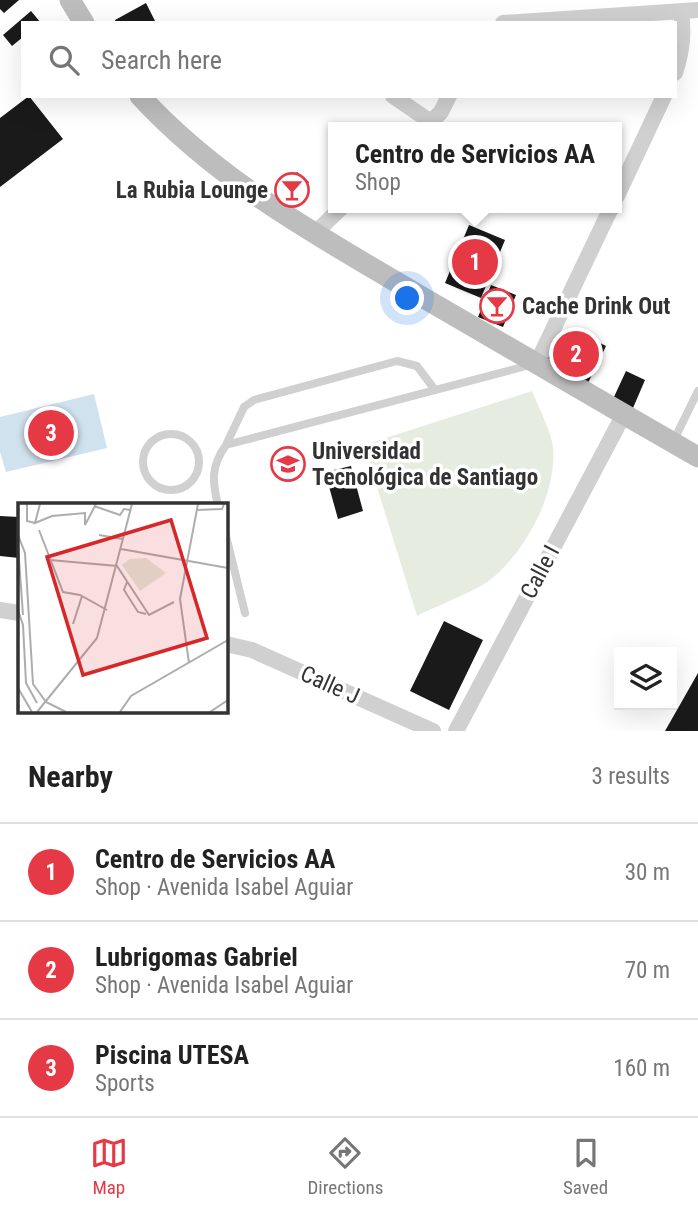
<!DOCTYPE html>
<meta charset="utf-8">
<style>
body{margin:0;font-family:"Roboto Condensed",sans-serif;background:#f2f2f2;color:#222}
.controls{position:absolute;right:21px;bottom:21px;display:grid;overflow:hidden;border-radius:0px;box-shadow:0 7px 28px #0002}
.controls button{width:63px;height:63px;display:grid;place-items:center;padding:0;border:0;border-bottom:2px solid #e0e0e0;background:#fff;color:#222;font:35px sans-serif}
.you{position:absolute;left:408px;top:299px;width:24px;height:24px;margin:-18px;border:5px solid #fff;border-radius:50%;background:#1a73e8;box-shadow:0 0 0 10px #1a73e833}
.badge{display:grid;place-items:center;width:46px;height:46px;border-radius:50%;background:#e63946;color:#fff;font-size:23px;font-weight:700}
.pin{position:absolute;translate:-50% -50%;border:4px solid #fff;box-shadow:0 2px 7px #0006}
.popup{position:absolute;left:328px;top:122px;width:294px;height:91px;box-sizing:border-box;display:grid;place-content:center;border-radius:0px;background:#fff;filter:drop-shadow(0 2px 5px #0005);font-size:23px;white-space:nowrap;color:#767676}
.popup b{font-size:26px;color:#222}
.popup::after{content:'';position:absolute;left:50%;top:100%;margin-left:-14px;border:14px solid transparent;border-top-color:#fff}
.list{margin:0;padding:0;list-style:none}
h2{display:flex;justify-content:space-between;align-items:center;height:91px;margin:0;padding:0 28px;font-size:30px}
h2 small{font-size:23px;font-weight:400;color:#767676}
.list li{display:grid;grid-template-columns:46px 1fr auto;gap:21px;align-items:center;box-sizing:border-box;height:98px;padding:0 28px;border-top:2px solid #e0e0e0}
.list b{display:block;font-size:26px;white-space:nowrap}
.list p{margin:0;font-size:23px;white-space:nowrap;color:#767676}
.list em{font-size:23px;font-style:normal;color:#767676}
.icon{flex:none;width:38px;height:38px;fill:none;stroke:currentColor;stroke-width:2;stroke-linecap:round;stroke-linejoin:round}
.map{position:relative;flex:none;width:698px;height:731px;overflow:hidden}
.search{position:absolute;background:#fff;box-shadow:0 7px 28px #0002;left:21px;right:21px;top:21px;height:77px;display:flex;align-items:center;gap:18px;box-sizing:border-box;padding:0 24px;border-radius:0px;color:#767676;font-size:26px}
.sheet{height:385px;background:#fff}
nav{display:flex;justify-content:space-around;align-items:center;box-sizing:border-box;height:98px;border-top:2px solid #e0e0e0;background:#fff;font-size:19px;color:#767676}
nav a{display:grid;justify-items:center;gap:4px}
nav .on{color:#e63946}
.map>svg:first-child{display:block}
.green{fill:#e6ecdf}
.water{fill:#cfe2ee}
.building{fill:#1a1a1a}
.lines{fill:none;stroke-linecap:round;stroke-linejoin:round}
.service{stroke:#d0d0d0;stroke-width:8}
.minor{stroke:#d0d0d0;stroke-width:16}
.secondary{stroke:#bdbdbd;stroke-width:21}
.labels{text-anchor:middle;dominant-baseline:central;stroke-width:7;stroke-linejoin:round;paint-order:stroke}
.poi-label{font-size:23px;font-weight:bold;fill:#333;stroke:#fff;text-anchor:start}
.street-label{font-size:23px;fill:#333;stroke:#fff}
.inset-road{fill:none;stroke:#adadad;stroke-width:2}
.view{fill:#d62828;fill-opacity:0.15;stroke:#d62828;stroke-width:3.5}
.inset-edge{fill:none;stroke:#333;stroke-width:3.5}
</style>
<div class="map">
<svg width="698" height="731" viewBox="0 0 698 731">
<rect width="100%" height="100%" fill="#fff"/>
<path class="green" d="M532,391c6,15 19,40 21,56 4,47 -27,104 -63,133 -16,12 -54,26 -73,36l-53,-171z"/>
<path class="water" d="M94,394l13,54 -101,24 -6,-20v-35z"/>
<path class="building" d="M0,0h19l-15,13 -4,-4z
M146,3l10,20h-40l-1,-3z
M31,11l10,12h-18v14l-11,9 -9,-11z
M29,96l34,43 -63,48v-69z
M297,172l12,10 -23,26 -12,-10z
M469,225l36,15 -24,58 -36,-15z
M491,285l25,10 -13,32 -25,-10z
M559,336l22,10 5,-10 20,10 -18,37 -42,-21z
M626,371l19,9 -12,28 -20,-9z
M351,466l12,45 -25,8 -13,-47z
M0,516l19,1v41l-19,-2z
M444,621l39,19 -34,70 -39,-19z
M698,673v58h-33z"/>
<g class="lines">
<path class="service" d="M143 462a28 28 0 1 1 56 0a28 28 0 1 1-56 0Z
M673,442l25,-51
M226,445l18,-38 10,-7 143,-39 20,5 18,24
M218,505c-6,-24 -7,-39 8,-60l304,-80
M226,536l19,77"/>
<path class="minor" d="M503,23l195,-13
M675,73c7,-22 9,-39 6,-62
M393,96l38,26
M426,127l15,-15 8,-16
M617,196l47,-100
M314,234l27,-26
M537,363l74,-155
M0,610l19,3
M226,644l26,6 181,81
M456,731l168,-317"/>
<path class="secondary" d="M70,0l14,23
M140,96c78,85 178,140 277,198 93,54 187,109 281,163"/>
</g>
<defs>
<g id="bar-ring" transform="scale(1.75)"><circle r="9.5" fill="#fff" stroke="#e63946" stroke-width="1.5"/><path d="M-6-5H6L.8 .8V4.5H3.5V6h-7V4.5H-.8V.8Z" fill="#e63946"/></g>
<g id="university-ring" transform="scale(1.75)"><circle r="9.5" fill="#fff" stroke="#e63946" stroke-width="1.5"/><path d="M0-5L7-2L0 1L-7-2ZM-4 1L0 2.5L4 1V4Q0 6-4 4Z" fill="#e63946"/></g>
</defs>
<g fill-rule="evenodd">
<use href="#bar-ring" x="292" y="190"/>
<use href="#bar-ring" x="497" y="306"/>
<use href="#university-ring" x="288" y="464"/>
</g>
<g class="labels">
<g class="poi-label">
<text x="268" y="190" text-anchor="end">La Rubia Lounge</text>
<text x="522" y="306">Cache Drink Out</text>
<text x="312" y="451">Universidad<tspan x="312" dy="26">Tecnológica de Santiago</tspan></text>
</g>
<g class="street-label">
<text transform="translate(540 572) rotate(-62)">Calle I</text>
<text transform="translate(330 685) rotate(24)">Calle J</text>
</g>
</g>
<g transform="translate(18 503)">
<rect width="210" height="210" fill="#fff"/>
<path d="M128,55l20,15 -26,18 -18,-26 8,-6z" fill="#e6ecdf"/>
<path class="inset-road" d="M9,1v17l8,2M22,1l-5,19 17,-7 33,-3v12l11,-21M76,3l26,9 4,-6 6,1M178,7l26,-1 2,-5M21,27l24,62 17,3 27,15M0,32l7,18 8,131 13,18 20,10M81,32l24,4M0,42l5,70M103,46l107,19M32,57l67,6 32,49 25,-13M109,79l-3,8 14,22 8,2M0,107l5,15 3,58 11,20M55,121l9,-28M171,160l-9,-64 18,-95M0,185l14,24M19,209l60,-74 35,-134M102,209l11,-16 97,-56M192,209l18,-12"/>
<path class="view" d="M153,17l36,118 -124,37 -36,-118z"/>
<rect width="210" height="210" class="inset-edge"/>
</g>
</svg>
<div class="controls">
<button><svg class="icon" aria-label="layers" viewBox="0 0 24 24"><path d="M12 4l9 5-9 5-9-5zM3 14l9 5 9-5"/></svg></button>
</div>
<div class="you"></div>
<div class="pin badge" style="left:475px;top:262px">1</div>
<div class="popup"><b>Centro de Servicios AA</b>Shop</div>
<div class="pin badge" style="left:576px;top:354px">2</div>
<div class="pin badge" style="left:51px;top:433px">3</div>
<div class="search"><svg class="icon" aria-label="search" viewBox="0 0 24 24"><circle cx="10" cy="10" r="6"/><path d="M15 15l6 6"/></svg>Search here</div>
</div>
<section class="sheet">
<h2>Nearby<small>3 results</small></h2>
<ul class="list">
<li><span class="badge">1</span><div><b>Centro de Servicios AA</b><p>Shop · Avenida Isabel Aguiar</p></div><em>30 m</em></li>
<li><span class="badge">2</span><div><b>Lubrigomas Gabriel</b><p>Shop · Avenida Isabel Aguiar</p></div><em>70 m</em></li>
<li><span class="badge">3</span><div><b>Piscina UTESA</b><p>Sports</p></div><em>160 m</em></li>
</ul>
</section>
<nav>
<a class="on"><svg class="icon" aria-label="map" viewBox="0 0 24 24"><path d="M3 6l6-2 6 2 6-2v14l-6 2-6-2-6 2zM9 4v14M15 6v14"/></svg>Map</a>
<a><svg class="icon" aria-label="directions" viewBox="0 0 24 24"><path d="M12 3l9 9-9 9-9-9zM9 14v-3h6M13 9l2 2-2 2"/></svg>Directions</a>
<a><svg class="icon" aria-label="saved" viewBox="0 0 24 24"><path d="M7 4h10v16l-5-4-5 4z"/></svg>Saved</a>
</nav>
